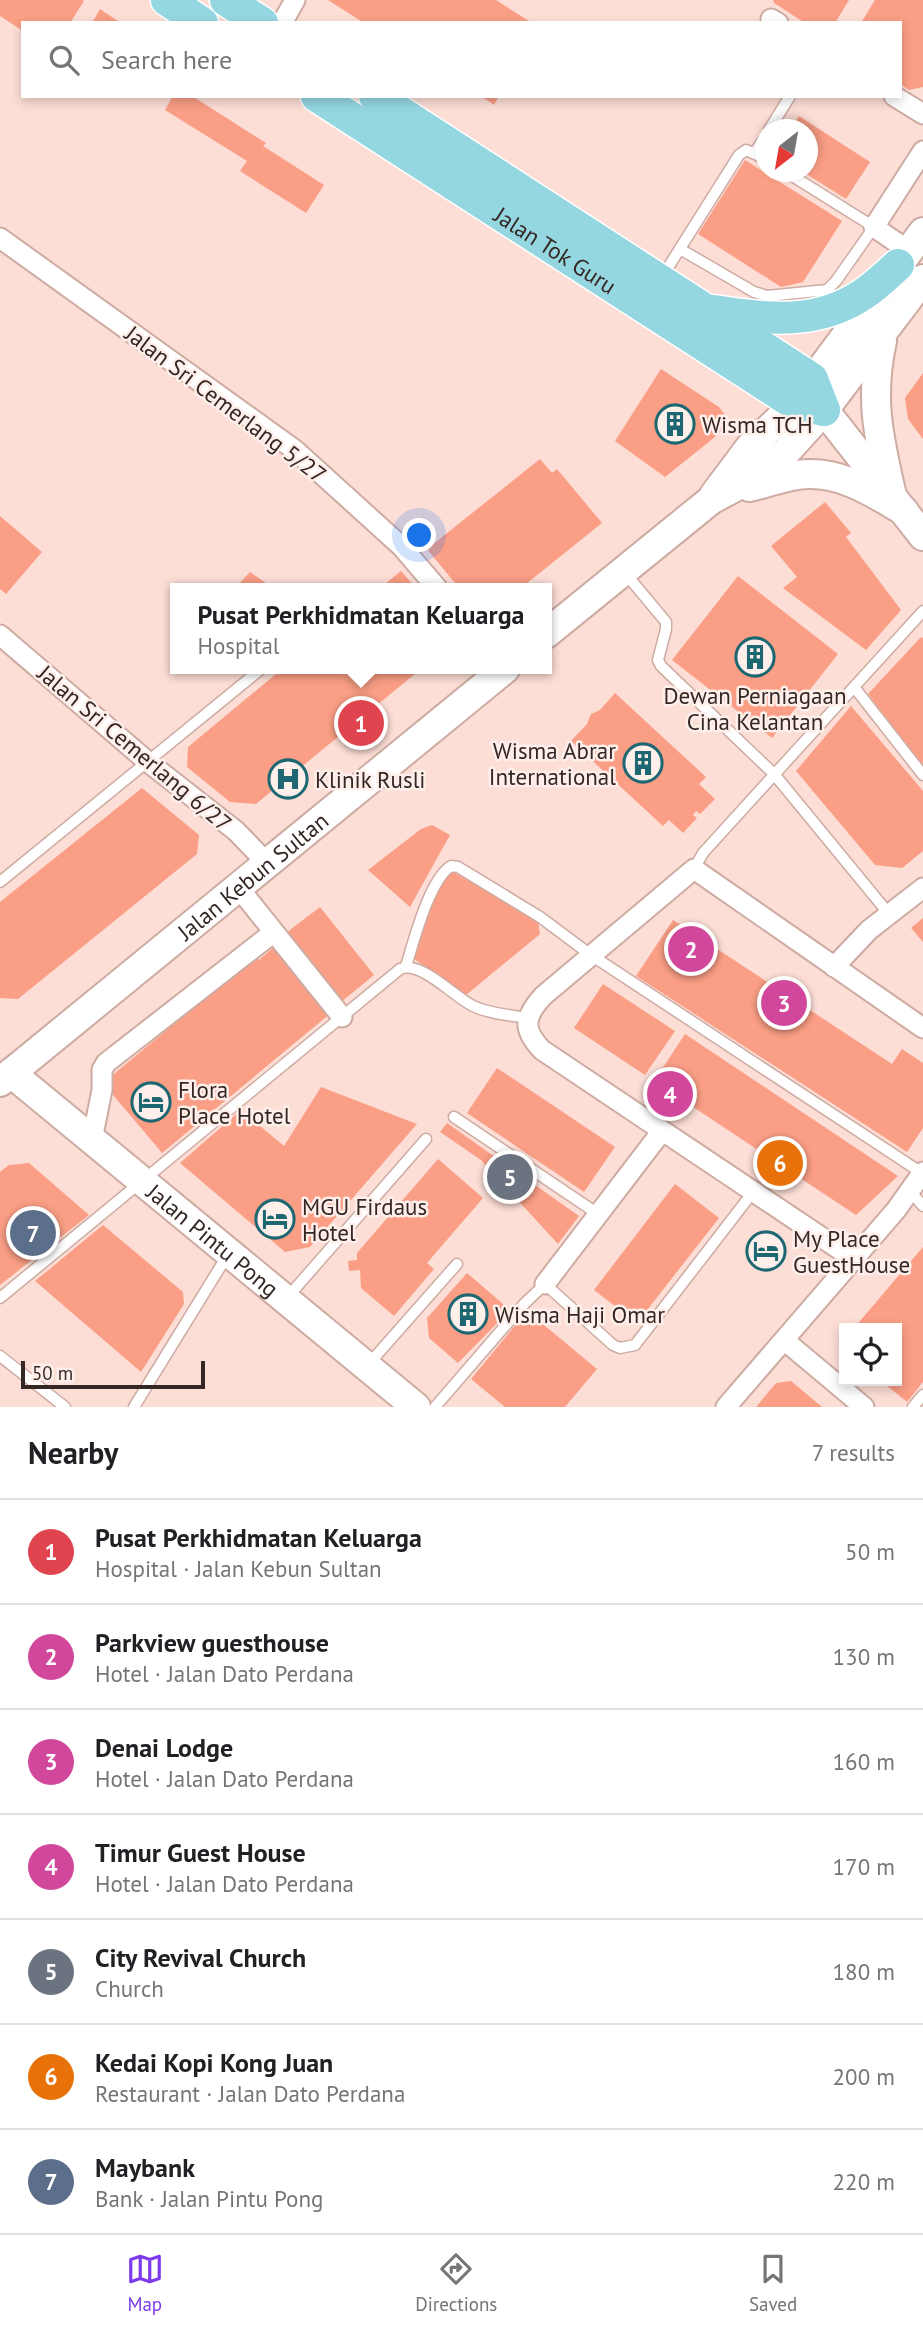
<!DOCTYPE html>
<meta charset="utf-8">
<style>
body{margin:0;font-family:"PT Sans",sans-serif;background:#f6f6f6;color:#202124}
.controls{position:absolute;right:21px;bottom:21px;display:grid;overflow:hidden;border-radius:0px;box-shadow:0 4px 10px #0003}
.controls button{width:63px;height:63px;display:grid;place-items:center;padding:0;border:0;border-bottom:2px solid #e0e0e0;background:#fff;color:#202124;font:35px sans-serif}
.compass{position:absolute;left:755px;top:119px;width:63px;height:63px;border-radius:50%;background:#fff;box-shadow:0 4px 10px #0003;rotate:211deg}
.scale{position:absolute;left:21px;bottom:18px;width:184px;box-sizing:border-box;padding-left:7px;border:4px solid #352723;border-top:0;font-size:19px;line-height:24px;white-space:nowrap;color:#352723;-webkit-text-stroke:5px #feefeb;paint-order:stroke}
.you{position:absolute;left:420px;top:536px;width:24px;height:24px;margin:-18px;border:5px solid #fff;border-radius:50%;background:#1a73e8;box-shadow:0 0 0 10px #1a73e833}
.badge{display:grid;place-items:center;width:46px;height:46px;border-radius:50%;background:#7c3aed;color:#fff;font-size:23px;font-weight:700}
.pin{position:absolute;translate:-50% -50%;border:4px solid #fff;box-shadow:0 2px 7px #0006}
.popup{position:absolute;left:170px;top:583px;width:382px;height:91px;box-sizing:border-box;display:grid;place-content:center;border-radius:0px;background:#fff;filter:drop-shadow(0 2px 5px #0005);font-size:23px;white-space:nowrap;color:#757577}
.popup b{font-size:26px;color:#202124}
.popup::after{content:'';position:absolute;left:50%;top:100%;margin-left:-14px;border:14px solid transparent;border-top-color:#fff}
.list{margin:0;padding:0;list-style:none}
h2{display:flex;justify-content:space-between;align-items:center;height:91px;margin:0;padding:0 28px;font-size:30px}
h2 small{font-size:23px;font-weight:400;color:#757577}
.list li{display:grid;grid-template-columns:46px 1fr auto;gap:21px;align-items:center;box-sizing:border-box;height:105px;padding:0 28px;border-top:2px solid #e0e0e0}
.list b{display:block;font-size:26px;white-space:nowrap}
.list p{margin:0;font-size:23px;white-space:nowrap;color:#757577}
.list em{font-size:23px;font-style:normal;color:#757577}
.icon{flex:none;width:38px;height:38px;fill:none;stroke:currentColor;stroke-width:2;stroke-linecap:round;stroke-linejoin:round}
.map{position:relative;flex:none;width:923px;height:1407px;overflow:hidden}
.search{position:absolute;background:#fff;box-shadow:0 4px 10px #0003;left:21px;right:21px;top:21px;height:77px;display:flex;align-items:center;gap:18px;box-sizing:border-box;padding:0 24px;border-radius:0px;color:#757577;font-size:26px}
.sheet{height:826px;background:#fff}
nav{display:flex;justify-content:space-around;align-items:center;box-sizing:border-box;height:98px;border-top:2px solid #e0e0e0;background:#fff;font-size:19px;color:#757577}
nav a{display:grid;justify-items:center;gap:4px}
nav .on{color:#7c3aed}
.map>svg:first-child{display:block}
.building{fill:#fa9e85}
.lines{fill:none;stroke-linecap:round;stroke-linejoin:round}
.lane-casing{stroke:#ceaba2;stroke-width:13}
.street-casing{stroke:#ceaba2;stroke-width:23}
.secondary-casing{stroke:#ceaba2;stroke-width:32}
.primary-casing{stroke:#fff;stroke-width:35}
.lane{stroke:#fff;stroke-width:10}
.street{stroke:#fff;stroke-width:19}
.secondary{stroke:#fff;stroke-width:28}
.primary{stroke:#95d7e1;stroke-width:32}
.labels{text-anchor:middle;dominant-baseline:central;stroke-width:5;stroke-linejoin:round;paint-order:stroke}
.street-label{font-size:23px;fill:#352723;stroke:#feefeb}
.poi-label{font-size:23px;fill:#352723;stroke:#feefeb;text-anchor:start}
</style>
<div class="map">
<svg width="923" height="1407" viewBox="0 0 923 1407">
<rect width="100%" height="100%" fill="#fcded6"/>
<path class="building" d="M0,0h82l2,1 -14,22h-47v8l-23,-15z
M328,0h168l36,23h-168z
M773,0h76l-14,23h-30l-31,-20z
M875,0h48v87l-14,3 -9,-6v-61h-39z
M100,9l21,14h-29z
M173,96h19l74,47 -3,3 61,39 -18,28 -66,-42 7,-10 -82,-51z
M481,96h18l-5,9z
M799,116l71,46 -24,37 -43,-27h5v-42h-18z
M745,160l97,61 -39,61 -22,5 -83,-53z
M661,369l58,38 7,9 -2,11 -9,10 -50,40 -50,-36z
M923,373v66l-15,-20 -3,-21z
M540,459l12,14 5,-4 45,54 -81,65h-62l-32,-39z
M825,502l26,31 -5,4 55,73 -35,40 -83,-62 14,-11 -26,-31z
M0,516l42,36 -36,42 -6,-5z
M401,571l15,17h-36z
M250,572l23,16h-38z
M738,576l100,78 -66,84 -100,-78z
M921,637l2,1v128l-55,-72z
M282,669h139l-165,135 -26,-2 -43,-35 1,-20z
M615,693l91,84 -7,7 16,15 -15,15 -4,-3 -3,4 4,3 -14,15 -14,-13 -6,6 -92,-85 16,-17 4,-10 9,-4z
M851,706l72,85v60l-21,17 -27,-3 -79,-94z
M142,788l57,47 -2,19 -179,145 -18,-1v-96z
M432,825l18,10 -40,72 -42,-37 53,-41z
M450,870l88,51 2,13 -74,61 -52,-36 14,-48z
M320,907l54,68 -33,27 -55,-69z
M923,918v24l-12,-14z
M673,920l219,144 10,-15 21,14v65l-16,24 -271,-176z
M275,946l56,67 -169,140 -59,-70 153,-127 3,4z
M603,984l72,47 -30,44 -71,-47z
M685,1034l213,142 -42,39 -202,-134z
M497,1068l118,79 -31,45 -117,-79z
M321,1087l96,37 -107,123 -25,5 -105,-89 61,-53 43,36z
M447,1123l132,93 -21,28 -77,-84 -41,-28z
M438,1159l45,39 -56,65 7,6 -40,47 -33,-28 -1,-18 -11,1 -1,-10 9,-1v-7z
M29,1163l60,52 -89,70v-113l9,-7z
M675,1184l44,34 -82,105 -43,-33z
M103,1225l80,67 1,12 -43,68 -106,-91z
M923,1247v135l-16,20 -26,-21h16v-53h-43z
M467,1273l43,37 -52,53 -29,-25 -2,-20z
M527,1311l70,58 -32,38h-60l-34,-28z
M791,1381l31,26h-66l20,-24z"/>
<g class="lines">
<g class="lane-casing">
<path id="lane" d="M769,130l21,-34
M755,152l11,-16
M680,249l74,43 13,4 60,-6 9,-9 38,-54 -88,-55
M662,277l77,-122 7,-5 20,9
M625,573l41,49v7l-8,31 3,6 113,108 115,140
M854,687l69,88
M694,869l9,-16 220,-242
M0,882l261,-213
M406,966c8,-25 23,-86 45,-100l7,1 82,50 51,38 331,218
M454,1117l144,97
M910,1191l13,15
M0,1298l400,-329c21,-9 54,28 73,37 17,8 37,9 55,12
M286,1299l140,-160
M0,1356l65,51
M367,1366l90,-102
M134,1407l93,-151
M435,1407l89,-103 21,-20 68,61 7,3 15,-3 118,-153
M913,1407l10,-12"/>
</g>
<g class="street-casing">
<path id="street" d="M771,19l7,4
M282,23l13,-23
M894,96l29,18
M0,238l295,212 107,97 35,41
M909,251l-35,-24 49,-76
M0,635l148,127 88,69 31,32
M238,887l104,130
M834,967l35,-37 54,-42
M92,1140l10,-50v-20l4,-7 168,-131
M854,1259l-312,-209c-20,-21 -18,-33 1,-54l151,-127 229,159
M545,1284l117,-153
M784,1340l80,67
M726,1407l170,-197 27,-38"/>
</g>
<g class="secondary-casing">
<g id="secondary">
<path d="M882,341c-13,59 -3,97 10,155"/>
<path d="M824,410l99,126"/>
<path d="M749,487c16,-3 32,-10 48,-12 40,-6 74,16 107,36"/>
<path d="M714,495l36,-48 45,-43 128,-172"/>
<path d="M546,634l165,-134 39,-21 36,-27 38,-42 99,-131"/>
<path id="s1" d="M11,1073l405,334"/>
<path id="s2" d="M0,1082l505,-413"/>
</g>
</g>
<g class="primary-casing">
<g id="primary">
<path d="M167,0l35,23"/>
<path d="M226,0l36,23"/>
<path id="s3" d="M317,96l478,308 29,6"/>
<path d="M375,96l437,283 12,31"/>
<path d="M714,311c53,8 104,15 151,-18 12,-8 22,-18 33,-28"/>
</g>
</g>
<use href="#lane" class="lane"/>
<use href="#street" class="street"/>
<use href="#secondary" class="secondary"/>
<use href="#primary" class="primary"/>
</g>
<defs>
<g id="building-ring" transform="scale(2.0125)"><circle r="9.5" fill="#feefeb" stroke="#1c6771" stroke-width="1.5"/><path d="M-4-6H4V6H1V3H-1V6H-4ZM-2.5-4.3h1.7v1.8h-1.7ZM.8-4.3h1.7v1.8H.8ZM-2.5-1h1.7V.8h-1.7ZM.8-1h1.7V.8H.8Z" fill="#1c6771"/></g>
<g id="hospital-ring" transform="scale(2.0125)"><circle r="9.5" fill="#feefeb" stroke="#1c6771" stroke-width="1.5"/><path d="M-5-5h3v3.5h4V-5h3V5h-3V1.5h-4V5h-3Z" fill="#1c6771"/></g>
<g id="hotel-ring" transform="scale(2.0125)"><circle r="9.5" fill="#feefeb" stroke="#1c6771" stroke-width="1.5"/><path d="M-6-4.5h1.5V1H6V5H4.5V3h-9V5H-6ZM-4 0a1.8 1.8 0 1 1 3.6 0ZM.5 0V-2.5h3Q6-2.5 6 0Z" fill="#1c6771"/></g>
</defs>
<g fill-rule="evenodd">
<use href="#building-ring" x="675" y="424"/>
<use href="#building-ring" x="755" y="657"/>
<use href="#building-ring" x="643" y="763"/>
<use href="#hospital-ring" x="288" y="779"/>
<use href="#hotel-ring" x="151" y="1102"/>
<use href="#hotel-ring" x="275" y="1219"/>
<use href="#hotel-ring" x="766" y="1251"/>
<use href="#building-ring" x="468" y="1314"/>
</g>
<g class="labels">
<g class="street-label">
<text stroke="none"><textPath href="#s3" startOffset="284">Jalan Tok Guru</textPath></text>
<text transform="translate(226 404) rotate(37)">Jalan Sri Cemerlang 5/27</text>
<text transform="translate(135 748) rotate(40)">Jalan Sri Cemerlang 6/27</text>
<text stroke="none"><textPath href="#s2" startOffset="326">Jalan Kebun Sultan</textPath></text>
<text stroke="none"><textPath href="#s1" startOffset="262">Jalan Pintu Pong</textPath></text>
</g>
<g class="poi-label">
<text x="702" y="424">Wisma TCH</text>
<text x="755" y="695" text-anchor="middle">Dewan Perniagaan<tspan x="755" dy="26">Cina Kelantan</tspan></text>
<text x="616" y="750" text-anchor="end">Wisma Abrar<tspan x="616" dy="26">International</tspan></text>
<text x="315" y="779">Klinik Rusli</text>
<text x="178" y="1089">Flora<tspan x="178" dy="26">Place Hotel</tspan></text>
<text x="302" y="1206">MGU Firdaus<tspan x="302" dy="26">Hotel</tspan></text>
<text x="793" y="1238">My Place<tspan x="793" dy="26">GuestHouse</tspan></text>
<text x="495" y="1314">Wisma Haji Omar</text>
</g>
</g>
</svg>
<div class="controls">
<button><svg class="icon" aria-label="locate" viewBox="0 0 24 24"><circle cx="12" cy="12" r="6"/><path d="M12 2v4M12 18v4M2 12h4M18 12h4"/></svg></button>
</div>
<svg class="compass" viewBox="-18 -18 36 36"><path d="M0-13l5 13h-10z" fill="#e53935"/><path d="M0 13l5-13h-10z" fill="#757577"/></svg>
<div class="scale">50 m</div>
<div class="you"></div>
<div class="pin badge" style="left:361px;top:723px;background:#e0444e">1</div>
<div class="popup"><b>Pusat Perkhidmatan Keluarga</b>Hospital</div>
<div class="pin badge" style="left:691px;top:949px;background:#d1479c">2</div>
<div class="pin badge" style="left:784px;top:1003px;background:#d1479c">3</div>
<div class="pin badge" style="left:670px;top:1094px;background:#d1479c">4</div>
<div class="pin badge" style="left:510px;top:1177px;background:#6b7280">5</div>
<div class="pin badge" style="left:780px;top:1163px;background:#e8710a">6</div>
<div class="pin badge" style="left:33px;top:1233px;background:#5c6f8a">7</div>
<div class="search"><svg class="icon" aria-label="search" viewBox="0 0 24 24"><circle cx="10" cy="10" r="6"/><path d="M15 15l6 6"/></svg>Search here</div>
</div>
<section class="sheet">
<h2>Nearby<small>7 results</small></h2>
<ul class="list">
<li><span class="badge" style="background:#e0444e">1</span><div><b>Pusat Perkhidmatan Keluarga</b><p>Hospital · Jalan Kebun Sultan</p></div><em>50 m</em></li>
<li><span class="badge" style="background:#d1479c">2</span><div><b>Parkview guesthouse</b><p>Hotel · Jalan Dato Perdana</p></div><em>130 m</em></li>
<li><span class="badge" style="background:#d1479c">3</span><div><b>Denai Lodge</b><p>Hotel · Jalan Dato Perdana</p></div><em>160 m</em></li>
<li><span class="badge" style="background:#d1479c">4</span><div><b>Timur Guest House</b><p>Hotel · Jalan Dato Perdana</p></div><em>170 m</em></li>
<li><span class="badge" style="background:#6b7280">5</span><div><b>City Revival Church</b><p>Church</p></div><em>180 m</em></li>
<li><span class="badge" style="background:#e8710a">6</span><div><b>Kedai Kopi Kong Juan</b><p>Restaurant · Jalan Dato Perdana</p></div><em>200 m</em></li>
<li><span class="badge" style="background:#5c6f8a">7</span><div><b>Maybank</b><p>Bank · Jalan Pintu Pong</p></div><em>220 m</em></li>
</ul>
</section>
<nav>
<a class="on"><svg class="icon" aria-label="map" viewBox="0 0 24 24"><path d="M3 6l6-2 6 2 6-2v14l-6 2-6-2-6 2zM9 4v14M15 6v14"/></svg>Map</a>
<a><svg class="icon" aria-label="directions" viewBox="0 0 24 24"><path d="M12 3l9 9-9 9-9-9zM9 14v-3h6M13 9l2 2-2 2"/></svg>Directions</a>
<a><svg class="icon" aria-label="saved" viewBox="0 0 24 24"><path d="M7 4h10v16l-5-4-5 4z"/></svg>Saved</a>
</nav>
